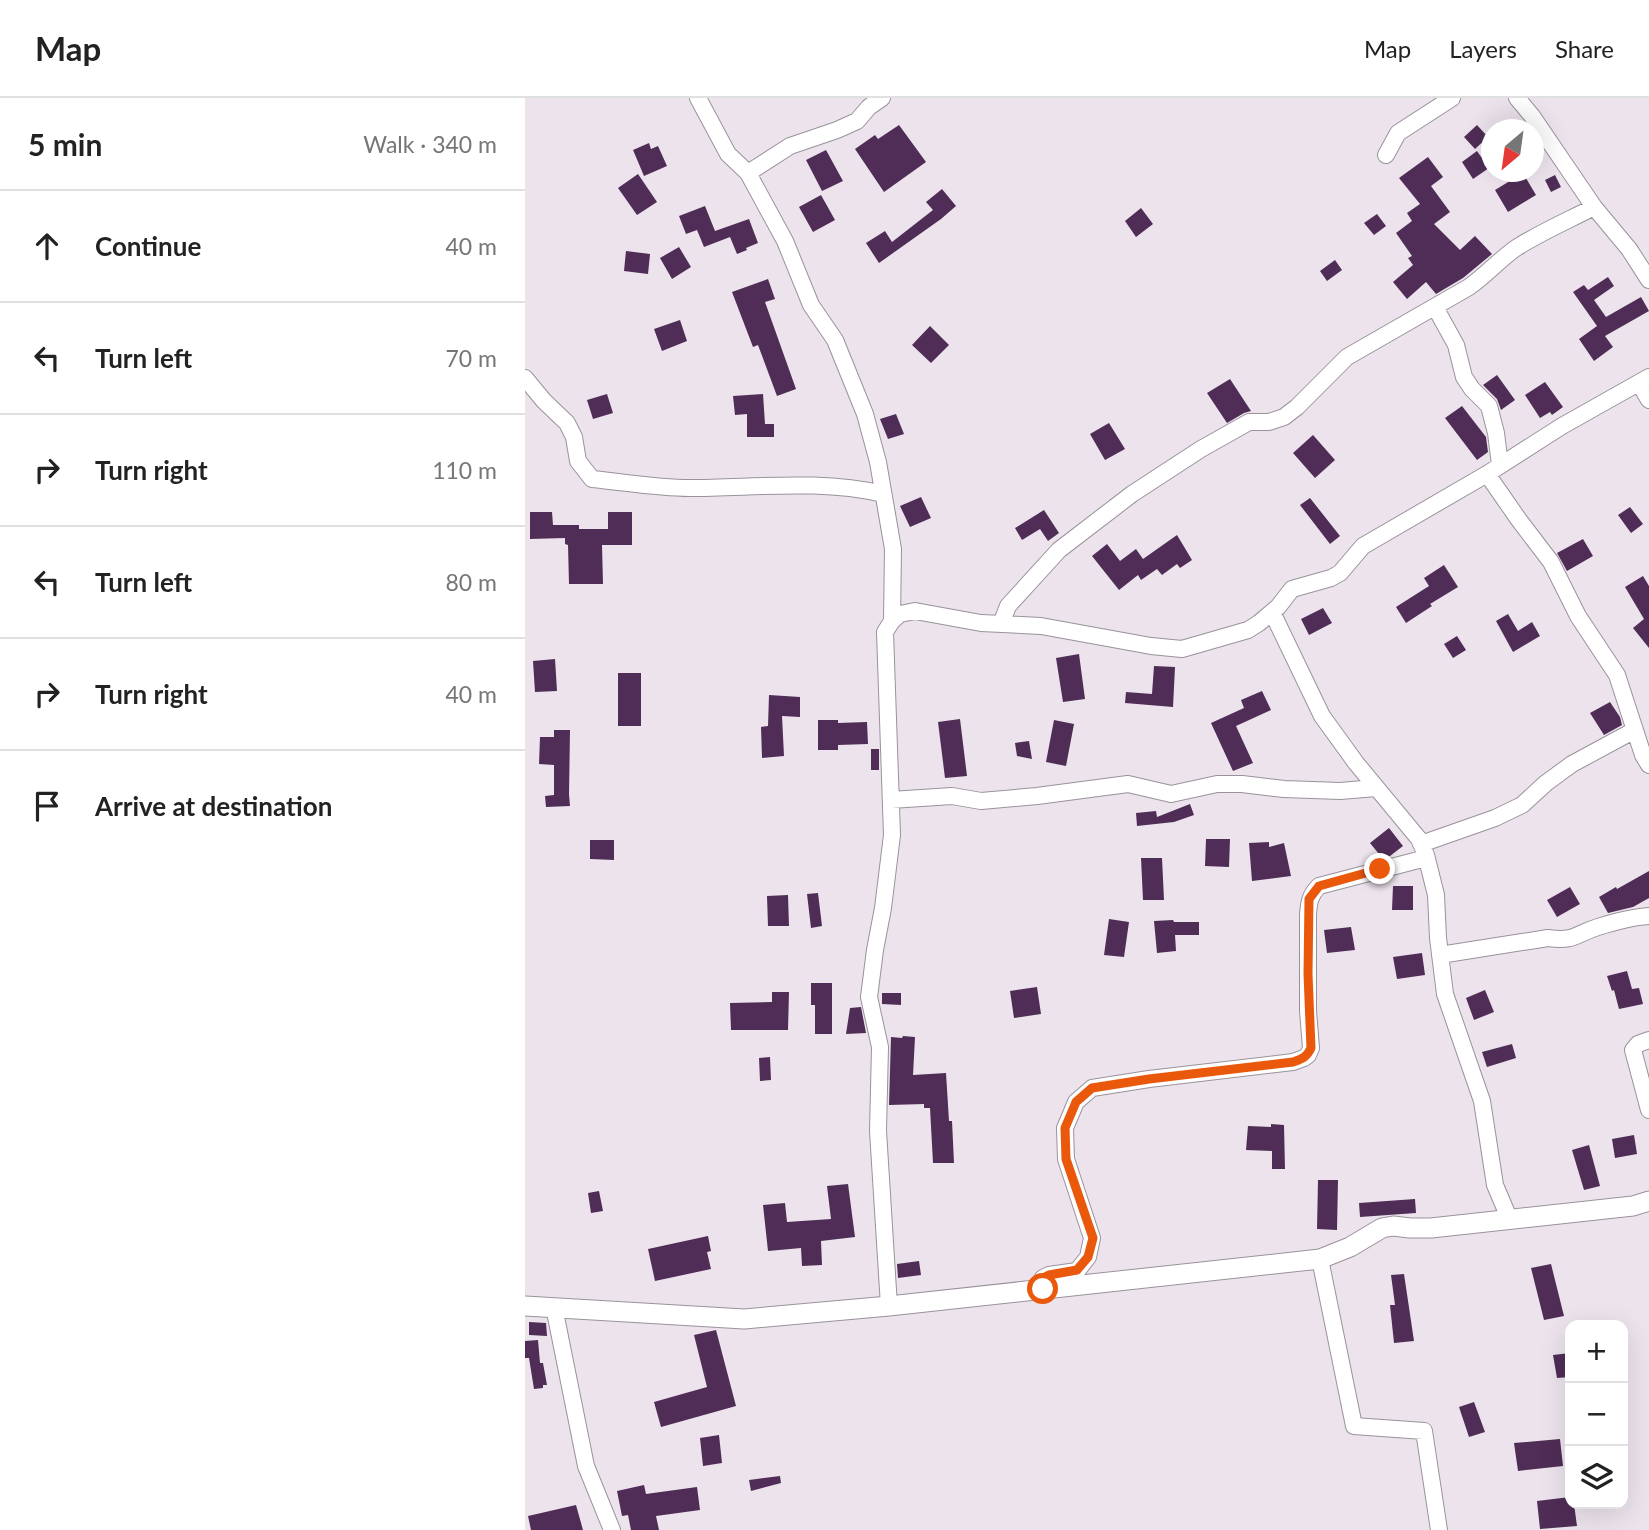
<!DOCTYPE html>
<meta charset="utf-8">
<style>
body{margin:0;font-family:Lato,sans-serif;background:#f2f2f2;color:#222}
.controls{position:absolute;right:21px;bottom:21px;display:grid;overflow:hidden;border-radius:14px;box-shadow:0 7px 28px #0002}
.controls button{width:63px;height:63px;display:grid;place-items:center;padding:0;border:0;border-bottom:2px solid #e0e0e0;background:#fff;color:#222;font:35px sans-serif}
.compass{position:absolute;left:956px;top:21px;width:63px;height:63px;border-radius:50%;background:#fff;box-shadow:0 7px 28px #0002;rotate:209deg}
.stop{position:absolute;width:21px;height:21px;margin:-16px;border:5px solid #ea580c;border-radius:50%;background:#fff}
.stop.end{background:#ea580c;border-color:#fff;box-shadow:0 2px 7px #0008}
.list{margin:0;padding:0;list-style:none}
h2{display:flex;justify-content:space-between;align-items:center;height:91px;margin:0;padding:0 28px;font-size:30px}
h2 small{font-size:23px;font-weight:400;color:#767676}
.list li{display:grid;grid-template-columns:46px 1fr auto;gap:21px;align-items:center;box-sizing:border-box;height:112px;padding:0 28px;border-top:2px solid #e0e0e0}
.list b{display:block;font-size:26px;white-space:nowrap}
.list em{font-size:23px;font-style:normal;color:#767676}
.icon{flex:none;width:38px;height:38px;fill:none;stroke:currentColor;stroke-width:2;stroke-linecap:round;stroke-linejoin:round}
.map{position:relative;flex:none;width:1124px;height:1432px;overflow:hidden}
header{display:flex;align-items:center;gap:42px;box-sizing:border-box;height:98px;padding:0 35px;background:#fff;border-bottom:2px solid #e0e0e0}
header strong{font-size:33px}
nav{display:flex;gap:38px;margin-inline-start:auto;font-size:24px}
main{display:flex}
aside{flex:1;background:#fff}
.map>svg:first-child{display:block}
.building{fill:#4f2d56}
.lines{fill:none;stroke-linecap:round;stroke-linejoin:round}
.minor-casing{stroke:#99929b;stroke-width:18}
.tertiary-casing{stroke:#99929b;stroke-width:21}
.minor{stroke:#fff;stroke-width:16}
.tertiary{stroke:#fff;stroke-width:19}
.route{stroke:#ea580c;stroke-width:9}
</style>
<header>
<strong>Map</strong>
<nav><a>Map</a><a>Layers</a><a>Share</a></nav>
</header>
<main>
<aside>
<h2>5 min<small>Walk · 340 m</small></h2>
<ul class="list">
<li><svg class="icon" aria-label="ahead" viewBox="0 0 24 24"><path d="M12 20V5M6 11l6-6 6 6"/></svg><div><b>Continue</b></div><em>40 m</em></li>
<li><svg class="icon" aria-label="left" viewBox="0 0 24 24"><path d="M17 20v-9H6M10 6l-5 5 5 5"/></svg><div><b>Turn left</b></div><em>70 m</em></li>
<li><svg class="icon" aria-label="right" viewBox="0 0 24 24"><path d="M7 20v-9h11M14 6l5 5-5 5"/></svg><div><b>Turn right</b></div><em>110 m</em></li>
<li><svg class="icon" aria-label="left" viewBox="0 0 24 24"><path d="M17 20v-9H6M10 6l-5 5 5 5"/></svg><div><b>Turn left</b></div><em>80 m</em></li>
<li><svg class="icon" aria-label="right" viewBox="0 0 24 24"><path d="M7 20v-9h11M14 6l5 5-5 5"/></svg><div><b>Turn right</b></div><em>40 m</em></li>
<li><svg class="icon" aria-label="arrive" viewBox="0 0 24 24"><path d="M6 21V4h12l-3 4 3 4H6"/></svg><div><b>Arrive at destination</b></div></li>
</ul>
</aside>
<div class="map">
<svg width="1124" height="1432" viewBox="0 0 1124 1432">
<rect width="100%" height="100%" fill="#ece3ed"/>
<path class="building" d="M374,27l27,37 -42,30 -29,-43 20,-14 3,4z
M952,27l11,12 -13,12 -11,-12z
M124,45l2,6 7,-3 9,20 -23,10 -11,-26z
M301,52l17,31 -21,10 -16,-31z
M952,53l12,17 -16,11 -11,-17z
M903,59l15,20 -12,9 19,26 -16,12 26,26 15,-14 17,18 -29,24 -27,16 -10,-12 -19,17 -14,-17 20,-17 -5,-7 4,-2 -16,-23 16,-12 -5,-8 13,-9 -21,-26z
M998,75l13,22 -28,17 -13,-22z
M113,76l19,28 -20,13 -19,-27z
M1030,77l6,12 -10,5 -6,-12z
M417,91l14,17 -15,13 -62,44 -13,-20 19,-12 7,11 41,-32 -7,-8z
M296,97l14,25 -22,12 -14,-25z
M180,108l10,25 34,-12 9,24 -12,5 1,2 -10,4 -7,-17 -26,10 -7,-17 -11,4 -7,-18z
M616,110l12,16 -17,13 -11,-16z
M852,116l9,12 -12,9 -10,-12z
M154,149l12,20 -19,12 -12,-21z
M101,153l24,3 -2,20 -24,-3z
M810,162l7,10 -15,11 -7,-10z
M1083,179l6,9 -20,14 12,17 35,-20 8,14 -44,25 8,11 -19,14 -15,-22 18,-13 -24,-34 11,-7 4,5z
M243,181l7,20 -10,3 31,87 -19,7 -19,-51 -5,2 -21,-55z
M155,222l7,21 -25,10 -8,-22z
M405,228l19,19 -18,18 -19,-18z
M972,277l18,25 -14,10 -4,-11 -14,-14z
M705,281l21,32 -7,2 -17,10 -20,-30z
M1020,284l18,25 -11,8 -2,-3 -10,6 -15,-23z
M82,296l6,19 -20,6 -6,-19z
M238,296l2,30h9v13h-27v-23l-12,1 -2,-19z
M937,308l24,31 2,15 -11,8 -32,-42z
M371,316l8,20 -16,5 -8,-20z
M584,325l16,26 -20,11 -15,-26z
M788,337l22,25 -20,18 -22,-25z
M396,399l10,21 -21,9 -10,-21z
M785,400l30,38 -10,8 -30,-39z
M1105,409l13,17 -12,9 -13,-18z
M519,412l15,23 -11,8 -8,-12 -18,11 -7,-12z
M5,414h22l1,13h26v4h29v-17h24v33h-30l1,39h-34l-1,-39 -3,-1v-6l-35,1z
M652,437l15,25 -12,8 -3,-4 -15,11 -5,-6 -16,11 -3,-5 -19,15 -27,-34 15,-12 13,17 16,-12 7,10z
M1058,441l10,17 -26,15 -10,-18z
M919,467l14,22 -28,17 2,2 -26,17 -10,-16 33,-21 -5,-8z
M1118,478l6,10v62l-16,-20 11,-9 -19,-32z
M798,510l9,15 -23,12 -8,-16z
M983,516l10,17 14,-9 8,14 -27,16 -17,-31z
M932,538l9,14 -13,8 -9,-14z
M554,556l6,45 -22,3 -7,-44z
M30,561l2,32 -22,1 -2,-31z
M629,568l21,1 -2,40 -48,-4 1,-11 26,2z
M93,575h23v53h-23z
M737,593l9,19 -35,16 17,37 -20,8 -22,-48 33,-15 -3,-8z
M244,597l31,2v20l-18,-1 2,40 -22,2 -1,-31 7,-1z
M1085,604l10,15 2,8 -18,10 -14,-22z
M435,621l7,57 -22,2 -7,-56z
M293,622h20v3l29,-1 1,22 -30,1v5h-20z
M529,622l20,4 -8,42 -20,-4z
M29,632h16l-1,64 1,12 -24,1 -1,-11 9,-1v-30l-15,-1 1,-27h14z
M504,643l3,18 -15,-3 -2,-13z
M346,651h8v21h-8z
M665,706l4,11 -20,7 -37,4 -1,-13 20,-2 1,6z
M864,730l14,18 -13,10 -7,3 -13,-16z
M681,741h24l-1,28 -24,-1z
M65,742h24v20l-24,-1z
M744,744v5l15,-4 7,33 -39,5 -3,-38z
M616,760h21l2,42h-21z
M1124,773v27l-16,9 -25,6 -9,-16 17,-10 1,2z
M868,788h20v24h-21z
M1045,789l10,17 -23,13 -10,-17z
M293,795l4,33 -11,2 -4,-34z
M263,797l1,31h-21l-1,-30z
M584,821l20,3 -5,35 -20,-2z
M648,822l1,2h25v13h-24l1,16 -19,2 -3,-32z
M826,829l4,23 -28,3 -3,-23z
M897,855l3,22 -28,4 -4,-22z
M1102,873l5,18 7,-1 4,16 -24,5 -5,-19 -2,1 -5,-15z
M286,885h21v51h-17v-29h-4z
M512,889l4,27 -27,4 -4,-27z
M960,892l9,22 -20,8 -8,-22z
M247,894h17l-1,38h-57l-1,-27 42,-1z
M357,895h19v12l-19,-1z
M336,909l5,26 -20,1 4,-26z
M378,938l12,1 -2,38 33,-2 3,48h3l2,42h-21l-3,-55h-6v-4l-35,1 2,-68 11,1z
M987,946l4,14 -29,9 -5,-15z
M245,959l1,23 -11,1 -1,-23z
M746,1026l13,1 1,44h-13v-18l-26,-1 2,-24 23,1z
M1109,1037l3,19 -22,4 -3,-19z
M1064,1047l11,41 -16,4 -12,-40z
M793,1082h20l-1,50 -20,-1z
M323,1086l7,53 -34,4 1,24 -20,1 -1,-18 -33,3 -5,-46 22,-2 2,19 44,-3 -4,-33z
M74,1093l4,20 -12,2 -3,-20z
M890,1101l1,14 -56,4 -1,-14z
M183,1138l3,15 -4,1 4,17 -56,12 -7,-32z
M394,1163l2,14 -23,3 -1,-14z
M1026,1166l13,52 -20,4 -13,-52z
M879,1176l10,67 -20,2 -4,-38h5l-4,-30z
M4,1224l17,1 1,13 -18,-1z
M191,1232l20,76 -75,21 -7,-25 53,-15 -13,-52z
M13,1242l2,23h3l4,22h-4v3l-9,1 -5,-31h-4v-17z
M1045,1255v24l-13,1 -4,-23z
M949,1304l11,30 -16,5 -10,-30z
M194,1337l3,28 -19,3 -3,-28z
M1035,1341l3,27 -45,5 -4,-28z
M255,1378l1,7 -30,8 -2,-11z
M119,1387l2,9 51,-7 3,23 -44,6 3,14h-28l-3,-15 -6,1 -5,-25z
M1045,1399v7h4l3,22 -37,3 -3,-28z
M51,1407l7,25h-52l-3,-14z"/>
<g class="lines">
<g class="minor-casing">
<path id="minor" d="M173,0l30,56 20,19 37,68 26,64 24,35 30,74 13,48 15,87 -1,72
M992,0l15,18 62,91 35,42 20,31
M861,57l12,-22 54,-35
M223,75l42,-27 47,-16 20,-9 12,-14 13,-9
M910,209l21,38 8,32 8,12 17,17 7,27 4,32
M0,280l19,23 23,22 7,14 4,24 14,18c32,3 65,9 97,9 65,0 131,-9 194,6
M1114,285l10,17
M962,376l32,46 32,42 27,54 39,59 26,80 6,10
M747,514l50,104 34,47 63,76 7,16 10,40 2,43 7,56 37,107 13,84 14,33
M476,526l7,-18 51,-56 73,-56 69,-45 48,-27h20l15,-5 13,-10 50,-50 122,-70c17,-12 30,-27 47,-39 25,-16 53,-28 78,-41
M366,702l61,-4 29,5 56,-5 91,-12 43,10 46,-10h25l42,5 56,2 36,-3
M896,746l74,-26 27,-13 24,-22 26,-19 63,-34
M915,857l108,-17c27,4 27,-4 50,-11 16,-5 34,-10 51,-11
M1124,942l-11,4 -5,6 16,60
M795,1161l34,167 70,5 15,99
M518,1191v-11l6,-3 28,-4 11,-14 4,-19 -26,-79 -1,-31 11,-26 16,-14 57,-9 144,-17 11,-4 4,-3 3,-7 -3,-37v-97c1,-12 2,-19 11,-28l107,-28
M364,1208l-11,-175 2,-84 -11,-50 6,-47 8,-42 9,-73 -7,-203 7,-11 8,-7 15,-3 66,12 60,3 110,20 31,3 66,-19 11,-7 19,-16 14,-18 39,-11 9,-5 23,-27 124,-72 75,-48 87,-49
M29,1209l32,159 26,64"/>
</g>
<g class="tertiary-casing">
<path id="tertiary" d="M0,1208l219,13 145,-13 431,-47 30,-12 32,-19 11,-2 17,2h21l202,-22 16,-5"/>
</g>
<use href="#minor" class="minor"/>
<use href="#tertiary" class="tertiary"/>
</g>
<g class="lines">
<path class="route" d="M518,1191v-11l6,-3 28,-5 11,-13 5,-19 -27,-79 -1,-31 11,-26 16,-14 57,-9 144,-17c9,-3 14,-5 18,-14l-3,-74 1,-75 10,-13 61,-17"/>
</g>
</svg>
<div class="controls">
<button>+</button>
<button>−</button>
<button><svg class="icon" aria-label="layers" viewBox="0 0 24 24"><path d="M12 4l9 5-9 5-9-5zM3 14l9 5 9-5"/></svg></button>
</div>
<svg class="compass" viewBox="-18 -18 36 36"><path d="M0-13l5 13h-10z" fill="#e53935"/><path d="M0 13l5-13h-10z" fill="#767676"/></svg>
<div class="stop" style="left:518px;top:1191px"></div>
<div class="stop end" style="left:855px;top:771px"></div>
</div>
</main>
